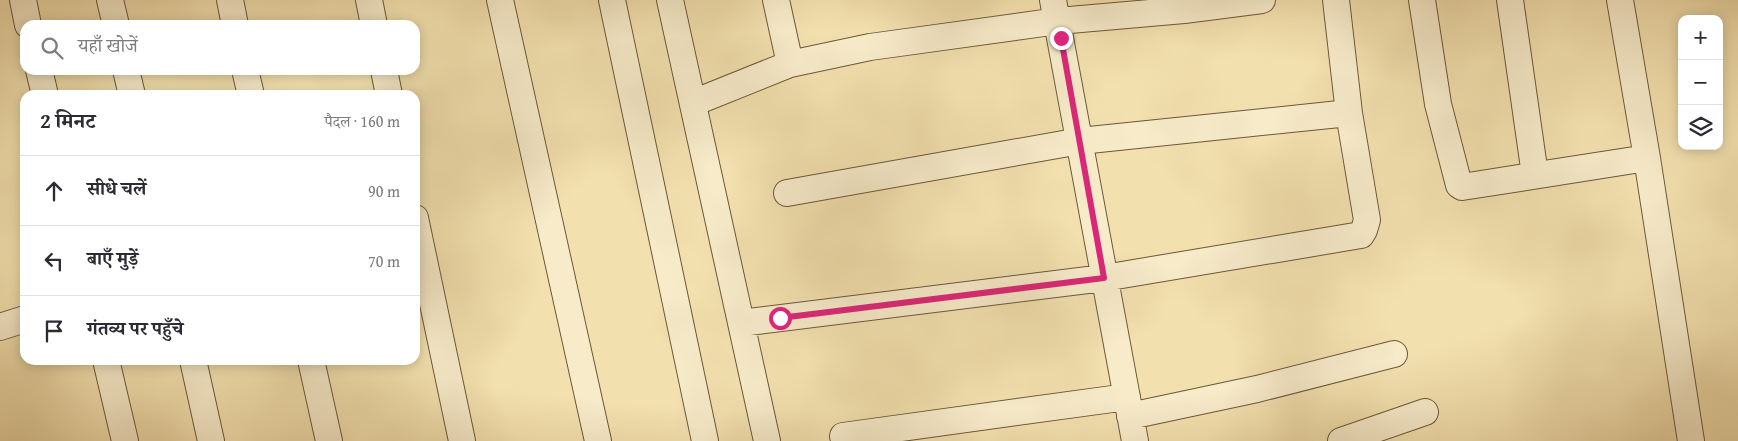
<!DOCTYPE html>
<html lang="hi">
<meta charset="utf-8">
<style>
body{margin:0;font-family:"Gentium Book Plus","Noto Serif Devanagari",serif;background:#f7f7f7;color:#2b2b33}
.controls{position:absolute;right:15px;top:15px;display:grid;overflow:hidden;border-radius:10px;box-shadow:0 2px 12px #0003}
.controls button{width:45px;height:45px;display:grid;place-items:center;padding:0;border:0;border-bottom:1px solid #e1e1e2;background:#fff;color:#2b2b33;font:25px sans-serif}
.stop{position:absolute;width:15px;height:15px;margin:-11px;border:4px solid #db2777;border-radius:50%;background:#fff}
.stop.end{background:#db2777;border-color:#fff;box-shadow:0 1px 5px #0008}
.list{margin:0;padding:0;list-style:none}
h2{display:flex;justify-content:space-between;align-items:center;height:65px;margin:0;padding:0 20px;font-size:21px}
h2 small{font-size:16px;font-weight:400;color:#7c7c81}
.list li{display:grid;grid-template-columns:32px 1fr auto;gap:15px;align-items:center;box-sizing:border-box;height:70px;padding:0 20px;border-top:1px solid #e1e1e2}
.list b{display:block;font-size:19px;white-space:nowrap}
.list em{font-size:16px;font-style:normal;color:#7c7c81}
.icon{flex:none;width:28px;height:28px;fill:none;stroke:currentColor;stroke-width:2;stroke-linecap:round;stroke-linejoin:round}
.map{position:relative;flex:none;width:1738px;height:441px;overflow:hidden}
.search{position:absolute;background:#fff;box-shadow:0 2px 12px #0003;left:20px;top:20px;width:400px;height:55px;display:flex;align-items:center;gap:12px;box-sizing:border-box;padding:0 18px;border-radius:15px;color:#7c7c81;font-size:19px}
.panel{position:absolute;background:#fff;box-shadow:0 2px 12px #0003;left:20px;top:90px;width:400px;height:275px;border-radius:15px}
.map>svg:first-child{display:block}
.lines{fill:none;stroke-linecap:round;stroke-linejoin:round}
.minor-casing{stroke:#6c5838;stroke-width:28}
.minor{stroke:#f7ebca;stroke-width:26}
.route{stroke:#db2777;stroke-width:6}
</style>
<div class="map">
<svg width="1738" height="441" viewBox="0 0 1738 441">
<rect width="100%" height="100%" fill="#f2e0ae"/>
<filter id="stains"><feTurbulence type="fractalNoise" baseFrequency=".004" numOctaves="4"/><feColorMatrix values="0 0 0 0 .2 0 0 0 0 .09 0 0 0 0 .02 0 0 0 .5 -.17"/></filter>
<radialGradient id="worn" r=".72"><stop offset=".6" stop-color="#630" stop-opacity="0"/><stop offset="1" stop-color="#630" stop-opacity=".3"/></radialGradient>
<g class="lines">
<g class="minor-casing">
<path id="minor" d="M23,0l5,25
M110,0l6,25
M230,0l5,25
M369,0l5,25
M500,0l98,441
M612,0l93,441
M670,0l97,441
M776,0l14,64
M1053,0l82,441
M1422,0l16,104 21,81 3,2 185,-29
M1510,0l25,175
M1620,0l27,158 44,283
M39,70l6,25
M126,70l6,25
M245,70l6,25
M384,70l5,25
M693,103l97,-39 80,-17 188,-26 126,-11 78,-10
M787,193l293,-52 269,-28
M415,218l47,223
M741,323l363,-45 257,-43 3,-5 3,-10 -18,-107 -13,-113
M0,327l25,-8
M106,360l19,81
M193,360l18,81
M311,360l18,81
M1130,416l127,-27 137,-35
M843,436l284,-39
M1341,441l84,-29"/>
</g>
<use href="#minor" class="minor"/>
</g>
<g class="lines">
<path class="route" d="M780,318l324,-40 -43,-240"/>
</g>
<rect width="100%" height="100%" filter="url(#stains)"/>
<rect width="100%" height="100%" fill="url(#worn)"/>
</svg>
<div class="controls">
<button>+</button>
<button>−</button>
<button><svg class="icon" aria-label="layers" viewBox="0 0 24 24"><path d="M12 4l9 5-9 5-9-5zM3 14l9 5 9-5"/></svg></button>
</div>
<div class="stop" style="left:780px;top:318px"></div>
<div class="stop end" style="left:1061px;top:38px"></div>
<div class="search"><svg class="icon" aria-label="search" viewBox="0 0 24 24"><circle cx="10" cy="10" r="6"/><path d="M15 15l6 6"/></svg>यहाँ खोजें</div>
<section class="panel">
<h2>2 मिनट<small>पैदल · 160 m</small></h2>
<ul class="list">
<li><svg class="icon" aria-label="ahead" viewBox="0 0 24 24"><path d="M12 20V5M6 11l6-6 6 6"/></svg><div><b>सीधे चलें</b></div><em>90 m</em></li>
<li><svg class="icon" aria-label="left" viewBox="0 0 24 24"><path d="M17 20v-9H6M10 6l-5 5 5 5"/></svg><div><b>बाएँ मुड़ें</b></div><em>70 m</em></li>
<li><svg class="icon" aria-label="arrive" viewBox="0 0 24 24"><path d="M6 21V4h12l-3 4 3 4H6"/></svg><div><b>गंतव्य पर पहुँचे</b></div></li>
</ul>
</section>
</div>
